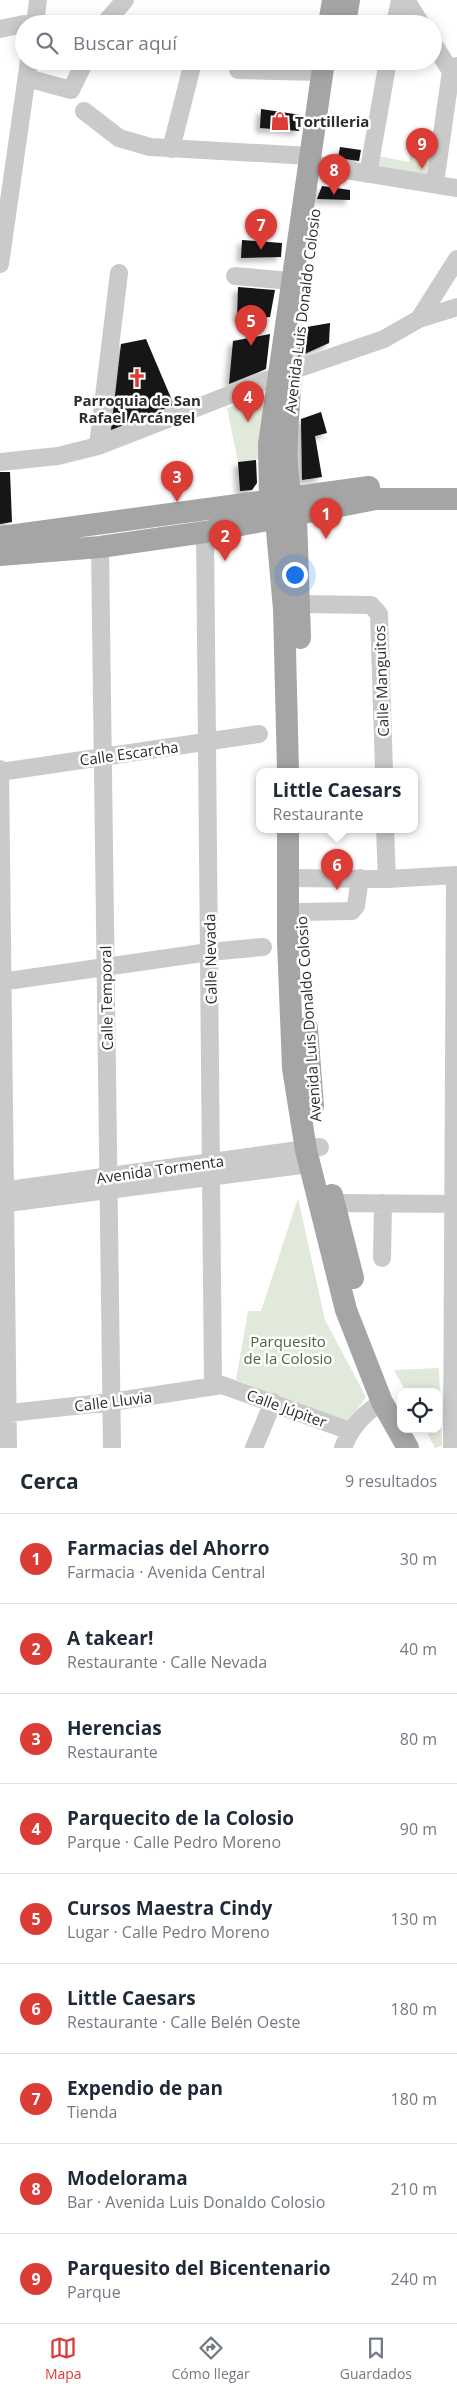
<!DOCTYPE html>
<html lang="es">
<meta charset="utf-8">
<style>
body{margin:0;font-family:"Open Sans",sans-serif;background:#f6f6f7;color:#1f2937}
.controls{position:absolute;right:15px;bottom:15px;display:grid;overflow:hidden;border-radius:10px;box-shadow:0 2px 12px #0003}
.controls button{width:45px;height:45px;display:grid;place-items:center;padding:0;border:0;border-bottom:1px solid #e0e1e3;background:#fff;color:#1f2937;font:25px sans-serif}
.you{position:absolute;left:294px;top:574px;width:18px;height:18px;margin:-12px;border:4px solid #fff;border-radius:50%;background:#1a73e8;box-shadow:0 0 0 8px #1a73e833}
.badge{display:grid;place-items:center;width:32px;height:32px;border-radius:50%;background:#dc3c36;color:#fff;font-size:16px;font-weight:700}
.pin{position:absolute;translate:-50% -41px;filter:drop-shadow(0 1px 2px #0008)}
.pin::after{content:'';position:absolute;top:26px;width:18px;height:15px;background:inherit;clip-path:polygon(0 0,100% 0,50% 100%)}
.popup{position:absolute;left:256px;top:768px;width:162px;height:65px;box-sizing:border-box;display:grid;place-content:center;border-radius:10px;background:#fff;filter:drop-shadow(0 1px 4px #0005);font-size:16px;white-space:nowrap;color:#747a83}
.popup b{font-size:19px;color:#1f2937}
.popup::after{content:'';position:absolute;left:50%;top:100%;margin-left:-10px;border:10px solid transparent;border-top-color:#fff}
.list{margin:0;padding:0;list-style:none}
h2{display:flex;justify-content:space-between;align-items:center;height:65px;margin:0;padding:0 20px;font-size:21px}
h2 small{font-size:16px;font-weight:400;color:#747a83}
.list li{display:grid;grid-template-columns:32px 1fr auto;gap:15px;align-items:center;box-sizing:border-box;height:90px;padding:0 20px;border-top:1px solid #e0e1e3}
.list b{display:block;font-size:19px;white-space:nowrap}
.list p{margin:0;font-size:16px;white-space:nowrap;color:#747a83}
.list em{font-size:16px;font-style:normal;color:#747a83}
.icon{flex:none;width:28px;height:28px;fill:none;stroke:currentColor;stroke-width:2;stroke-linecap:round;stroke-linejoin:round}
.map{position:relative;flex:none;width:457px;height:1448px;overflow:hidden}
.search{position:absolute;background:#fff;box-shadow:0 2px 12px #0003;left:15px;right:15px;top:15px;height:55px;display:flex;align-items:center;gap:12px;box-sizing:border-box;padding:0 18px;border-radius:28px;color:#747a83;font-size:19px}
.sheet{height:875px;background:#fff}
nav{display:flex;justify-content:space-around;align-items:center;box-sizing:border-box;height:70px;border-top:1px solid #e0e1e3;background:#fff;font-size:14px;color:#747a83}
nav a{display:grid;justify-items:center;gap:2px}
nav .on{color:#dc3c36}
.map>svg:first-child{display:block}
.green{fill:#e1eada}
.building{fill:#141414;filter:url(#shadow)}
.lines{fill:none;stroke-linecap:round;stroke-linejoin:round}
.minor{stroke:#cacaca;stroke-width:18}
.major{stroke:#a5a5a5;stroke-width:22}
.labels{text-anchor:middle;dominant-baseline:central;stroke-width:5;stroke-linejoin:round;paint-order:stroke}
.poi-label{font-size:15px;font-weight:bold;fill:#2d2d2d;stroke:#fff;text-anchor:start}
.street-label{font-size:15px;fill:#2d2d2d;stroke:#fff}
.park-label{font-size:15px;fill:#4b663c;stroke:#fff}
</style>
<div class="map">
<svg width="457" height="1448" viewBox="0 0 457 1448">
<defs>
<filter id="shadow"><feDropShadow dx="-4.5" dy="4.5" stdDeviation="2.5" flood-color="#0004"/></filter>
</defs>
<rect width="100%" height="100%" fill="#fff"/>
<path class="green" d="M411,150l26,2 -3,28 -64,-8 3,-17 36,7z
M266,394l-4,65 -24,3 -11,-54z
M298,1198l27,122 41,77 -18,26 -112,-43 12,-69h13z
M439,1368l3,78 -7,2 -10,-19h13v-37h-32l-12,-22z"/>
<path class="building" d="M261,109l40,6 -2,16 -39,-3z
M340,147l21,3 -2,11 -21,-3z
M322,186l28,4v10l-33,-1z
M242,240l40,3 -1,14 -40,1z
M238,287l37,3 -5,27 -33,2z
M330,323l-1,20 -31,14 3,-29z
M270,334l-4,35 -37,15 4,-43z
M146,339l28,66 -63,25 10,-86z
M321,412l6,21 -12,3 7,41 -20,3 -1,-61z
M256,460l1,23 -5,7 -12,1 -2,-29z
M0,472h10l2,50 -12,2z"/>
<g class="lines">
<path class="minor" d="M406,0l15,24
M35,24l3,-24
M104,24l21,-24
M395,24l5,-24
M0,29l24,-5
M433,43l24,38
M238,70l84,2
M27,78l44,12 14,-29
M84,111l35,27 31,9 160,9
M171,149l21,-83
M322,166l135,22
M368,174l20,-113
M435,183l16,-112 6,-5
M0,264l29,-203
M235,276l56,5
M419,319l38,-60
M98,446l21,-173
M0,462l58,-6 40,-10 193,-75 93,-32 35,-20 38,-12
M205,532l8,854
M100,547l12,901
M299,604l72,1 8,9 5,157
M0,769l8,679
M0,772l259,-38
M385,829l2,50
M287,878l100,1 70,-4
M301,912l51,-1 4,-5 4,-28
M0,982l209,-30 54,-5
M0,1191l320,-44
M0,1204l309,-40
M322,1205l12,-2 123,1
M382,1258l1,-55
M0,1414l111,-12 111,-17 128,46
M254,1448l19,-46
M343,1448c8,-21 20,-34 39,-46
M452,1448l3,-572"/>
<path class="major" d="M329,24l4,-24
M345,24l4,-24
M291,376c-3,47 -10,94 5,140l4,122
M0,537l369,-50
M0,555l100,-8 105,-15 171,-33h81
M288,771l-4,-162 -8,-90 -6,-20 -1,-55 55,-383
M288,829v112l5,127 13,82 40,160 36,92 26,46
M307,1028l6,78
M332,1195l21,83"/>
</g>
<defs>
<g id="shop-bare" transform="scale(1.5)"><path d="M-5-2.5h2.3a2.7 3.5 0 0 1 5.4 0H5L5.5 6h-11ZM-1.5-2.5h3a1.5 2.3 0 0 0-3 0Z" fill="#dc3c36" stroke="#fff" stroke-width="2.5" paint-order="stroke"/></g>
<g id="church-bare" transform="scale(1.5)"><path d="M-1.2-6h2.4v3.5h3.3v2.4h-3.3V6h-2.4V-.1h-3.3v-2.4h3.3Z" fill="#dc3c36" stroke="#fff" stroke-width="2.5" paint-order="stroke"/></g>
</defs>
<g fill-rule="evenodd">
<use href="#shop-bare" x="280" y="121"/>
<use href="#church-bare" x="137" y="378"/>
</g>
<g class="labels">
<g class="poi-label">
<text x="295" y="121">Tortilleria</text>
<text x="137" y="400" text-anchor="middle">Parroquia de San<tspan x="137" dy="17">Rafael Arcángel</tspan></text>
</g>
<g class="street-label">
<text transform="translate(302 311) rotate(-83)">Avenida Luis Donaldo Colosio</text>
<text transform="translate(381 681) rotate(-92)">Calle Manguitos</text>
<text transform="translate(129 753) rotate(-8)">Calle Escarcha</text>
<text transform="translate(210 959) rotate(-91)">Calle Nevada</text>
<text transform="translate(106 998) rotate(-91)">Calle Temporal</text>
<text transform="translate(308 1019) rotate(-94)">Avenida Luis Donaldo Colosio</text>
<text transform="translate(160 1169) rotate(-8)">Avenida Tormenta</text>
<text transform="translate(113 1401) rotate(-7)">Calle Lluvia</text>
<text transform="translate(287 1408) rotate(20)">Calle Júpiter</text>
</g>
<g class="park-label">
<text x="288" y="1341">Parquesito<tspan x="288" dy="17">de la Colosio</tspan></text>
</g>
</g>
</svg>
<div class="controls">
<button><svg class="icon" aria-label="locate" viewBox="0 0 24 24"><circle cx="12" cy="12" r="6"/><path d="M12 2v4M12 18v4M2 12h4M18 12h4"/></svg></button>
</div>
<div class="you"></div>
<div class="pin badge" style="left:326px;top:539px">1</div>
<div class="pin badge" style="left:225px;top:561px">2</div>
<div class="pin badge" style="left:177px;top:502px">3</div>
<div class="pin badge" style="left:248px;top:422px">4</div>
<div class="pin badge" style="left:251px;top:346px">5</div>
<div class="pin badge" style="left:337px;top:890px">6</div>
<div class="popup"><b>Little Caesars</b>Restaurante</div>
<div class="pin badge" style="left:261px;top:250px">7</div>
<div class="pin badge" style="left:334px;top:195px">8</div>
<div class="pin badge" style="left:422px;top:169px">9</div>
<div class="search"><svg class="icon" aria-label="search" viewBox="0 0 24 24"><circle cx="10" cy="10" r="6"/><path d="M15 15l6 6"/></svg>Buscar aquí</div>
</div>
<section class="sheet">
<h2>Cerca<small>9 resultados</small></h2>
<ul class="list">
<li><span class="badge">1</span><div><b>Farmacias del Ahorro</b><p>Farmacia · Avenida Central</p></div><em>30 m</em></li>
<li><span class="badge">2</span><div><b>A takear!</b><p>Restaurante · Calle Nevada</p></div><em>40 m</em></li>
<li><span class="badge">3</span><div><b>Herencias</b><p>Restaurante</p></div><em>80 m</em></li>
<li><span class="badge">4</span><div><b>Parquecito de la Colosio</b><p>Parque · Calle Pedro Moreno</p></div><em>90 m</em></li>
<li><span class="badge">5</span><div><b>Cursos Maestra Cindy</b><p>Lugar · Calle Pedro Moreno</p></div><em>130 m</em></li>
<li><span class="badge">6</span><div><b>Little Caesars</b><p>Restaurante · Calle Belén Oeste</p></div><em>180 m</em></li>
<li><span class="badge">7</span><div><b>Expendio de pan</b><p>Tienda</p></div><em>180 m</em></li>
<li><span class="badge">8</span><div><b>Modelorama</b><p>Bar · Avenida Luis Donaldo Colosio</p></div><em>210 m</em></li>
<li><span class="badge">9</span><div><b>Parquesito del Bicentenario</b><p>Parque</p></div><em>240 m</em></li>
</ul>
</section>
<nav>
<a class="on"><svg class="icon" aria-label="map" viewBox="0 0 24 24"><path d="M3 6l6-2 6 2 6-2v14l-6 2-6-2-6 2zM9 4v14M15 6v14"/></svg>Mapa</a>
<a><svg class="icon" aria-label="directions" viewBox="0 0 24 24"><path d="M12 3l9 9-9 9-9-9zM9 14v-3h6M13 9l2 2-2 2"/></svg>Cómo llegar</a>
<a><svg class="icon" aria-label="saved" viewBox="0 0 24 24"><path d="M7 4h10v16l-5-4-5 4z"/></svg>Guardados</a>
</nav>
